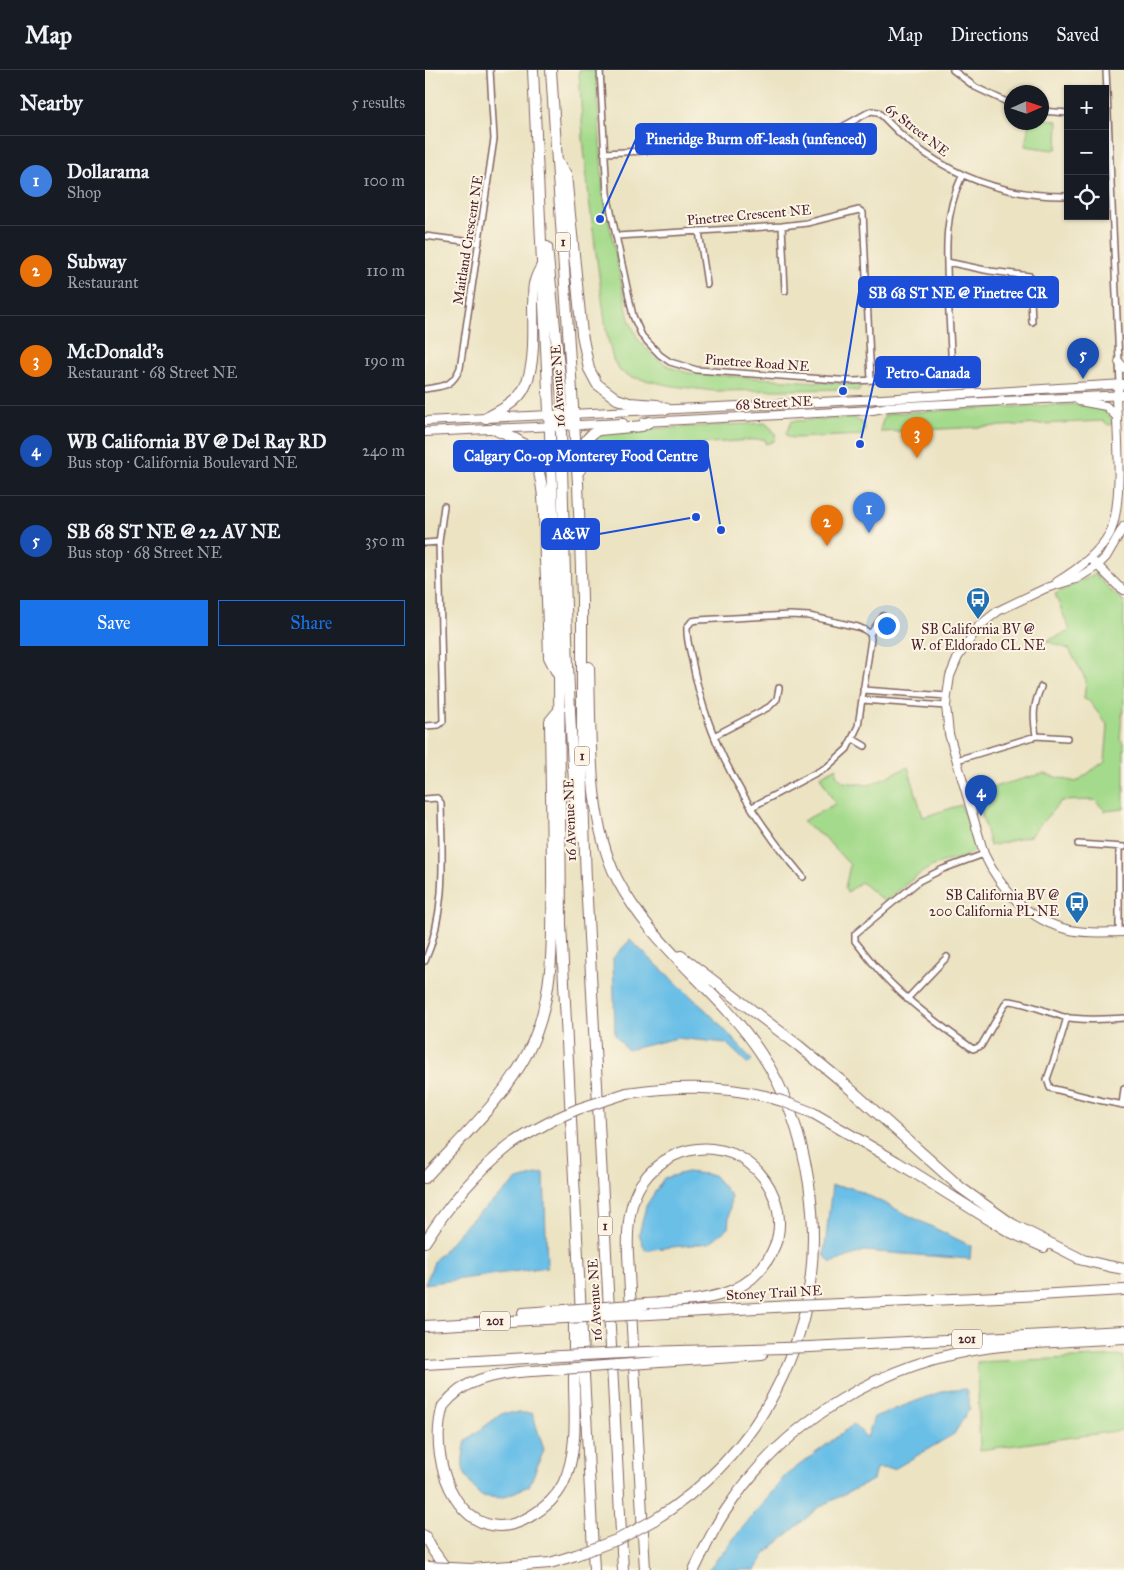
<!DOCTYPE html>
<meta charset="utf-8">
<style>
body{margin:0;font-family:"IM FELL Great Primer",serif;background:#20242c;color:#f1f3f6}
.controls{position:absolute;right:15px;top:15px;display:grid;overflow:hidden;border-radius:0px;box-shadow:0 1px 4px #0004}
.controls button{width:45px;height:45px;display:grid;place-items:center;padding:0;border:0;border-bottom:1px solid #363941;background:#171b24;color:#f1f3f6;font:25px sans-serif}
.compass{position:absolute;left:579px;top:15px;width:45px;height:45px;border-radius:50%;background:#171b24;box-shadow:0 1px 4px #0004;rotate:87deg}
.you{position:absolute;left:461px;top:555px;width:18px;height:18px;margin:-12px;border:4px solid #fff;border-radius:50%;background:#1a73e8;box-shadow:0 0 0 8px #1a73e833}
.badge{display:grid;place-items:center;width:32px;height:32px;border-radius:50%;background:#1a73e8;color:#fff;font-size:16px;font-weight:700}
.pin{position:absolute;translate:-50% -41px;filter:drop-shadow(0 1px 2px #0008)}
.pin::after{content:'';position:absolute;top:26px;width:18px;height:15px;background:inherit;clip-path:polygon(0 0,100% 0,50% 100%)}
.list{margin:0;padding:0;list-style:none}
h2{display:flex;justify-content:space-between;align-items:center;height:65px;margin:0;padding:0 20px;font-size:21px}
h2 small{font-size:16px;font-weight:400;color:#9ea1a6}
.list li{display:grid;grid-template-columns:32px 1fr auto;gap:15px;align-items:center;box-sizing:border-box;height:90px;padding:0 20px;border-top:1px solid #363941}
.list b{display:block;font-size:19px;white-space:nowrap}
.list p{margin:0;font-size:16px;white-space:nowrap;color:#9ea1a6}
.list em{font-size:16px;font-style:normal;color:#9ea1a6}
.actions{display:flex;gap:10px;padding:15px 20px}
.actions a{flex:1;padding:11px 0;border:1px solid #1a73e8;border-radius:0px;text-align:center;font-size:18px;color:#1a73e8}
.actions .main{background:#1a73e8;color:#fff}
.icon{flex:none;width:28px;height:28px;fill:none;stroke:currentColor;stroke-width:2;stroke-linecap:round;stroke-linejoin:round}
.map{position:relative;flex:none;width:699px;height:1500px;overflow:hidden}
header{display:flex;align-items:center;gap:30px;box-sizing:border-box;height:70px;padding:0 25px;background:#171b24;border-bottom:1px solid #363941}
header strong{font-size:24px}
nav{display:flex;gap:28px;margin-inline-start:auto;font-size:18px}
main{display:flex}
aside{flex:1;background:#171b24}
.map>svg:first-child{display:block}
.green{fill:#a4da8b;stroke:#777c5b}
.water{fill:#6bbfe7;stroke:#5a6f89}
.lines{fill:none;stroke-linecap:round;stroke-linejoin:round}
.street-casing{stroke:#826460;stroke-width:8}
.secondary-casing{stroke:#826460;stroke-width:10}
.highway-casing{stroke:#826460;stroke-width:12}
.street{stroke:#fff;stroke-width:5}
.secondary{stroke:#fff;stroke-width:8}
.highway{stroke:#fff;stroke-width:10}
.highway-bridge-casing{stroke:#826460;stroke-width:12;stroke-linecap:butt}
.highway-bridge{stroke:#fff;stroke-width:10}
.labels{text-anchor:middle;dominant-baseline:central;stroke-width:4;stroke-linejoin:round;paint-order:stroke}
.shield{fill:#fcf5e5;stroke:#7f5f63;stroke-width:1}
.shield-label{font-size:12px;font-weight:bold;fill:#4a1f2b}
.street-label{font-size:14px;fill:#4a1f2b;stroke:#fcf5e5}
.poi-label{font-size:14px;fill:#4a1f2b;stroke:#fcf5e5}
.leader{fill:none;stroke:#1d4ed8;stroke-width:2}
.callout-dot{fill:#1d4ed8;stroke:#fcf5e5;stroke-width:2}
.callout{fill:#1d4ed8;stroke:#1d4ed8;stroke-width:2}
.callout-label{font-size:15px;text-anchor:middle;font-weight:bold;fill:#fff}
</style>
<header>
<strong>Map</strong>
<nav><a>Map</a><a>Directions</a><a>Saved</a></nav>
</header>
<main>
<aside>
<h2>Nearby<small>5 results</small></h2>
<ul class="list">
<li><span class="badge" style="background:#3f7fe0">1</span><div><b>Dollarama</b><p>Shop</p></div><em>100 m</em></li>
<li><span class="badge" style="background:#e8710a">2</span><div><b>Subway</b><p>Restaurant</p></div><em>110 m</em></li>
<li><span class="badge" style="background:#e8710a">3</span><div><b>McDonald's</b><p>Restaurant · 68 Street NE</p></div><em>190 m</em></li>
<li><span class="badge" style="background:#1a4fb4">4</span><div><b>WB California BV @ Del Ray RD</b><p>Bus stop · California Boulevard NE</p></div><em>240 m</em></li>
<li><span class="badge" style="background:#1a4fb4">5</span><div><b>SB 68 ST NE @ 22 AV NE</b><p>Bus stop · 68 Street NE</p></div><em>350 m</em></li>
</ul>
<div class="actions"><a class="main">Save</a><a>Share</a></div>
</aside>
<div class="map">
<svg width="699" height="1500" viewBox="0 0 699 1500">
<rect width="100%" height="100%" fill="#fcf5e5"/>
<filter id="ink" filterUnits="userSpaceOnUse"><feTurbulence type="fractalNoise" baseFrequency=".02" numOctaves="2"/><feDisplacementMap in="SourceGraphic" scale="10" xChannelSelector="R" yChannelSelector="G"/><feConvolveMatrix kernelMatrix="1 2 1 2 8 2 1 2 1" color-interpolation-filters="sRGB"/></filter>
<filter id="wash" filterUnits="userSpaceOnUse"><feTurbulence type="fractalNoise" baseFrequency=".0096" numOctaves="4" result="noise"/><feDisplacementMap in="SourceGraphic" scale="20" xChannelSelector="R" yChannelSelector="G"/><feGaussianBlur stdDeviation="1.12" result="paint"/><feColorMatrix in="noise" values="0 0 0 0 0 0 0 0 0 0 0 0 0 0 0 0 0 1.4 0 .05"/><feComposite in="paint" operator="in"/></filter>
<g filter="url(#wash)">
<rect width="100%" height="100%" fill="#ebe3c2"/>
<path class="green" d="M154,0h17l7,123 26,126 9,20 16,18 16,10 18,6 172,12 -1,6 -15,-2 -130,2 -41,-5 -42,-9 -11,-6 -7,-11 -7,-30 -17,-131 -6,-61z
M617,48l16,3 -1,27 -4,2 -28,-4 4,-23 12,-1z
M626,335c20,0 56,-5 62,19l-4,1 -7,-4 -221,11v-6l4,-11 8,-2z
M429,348l9,5 2,7 -2,5 -70,3 -5,-1 -2,-4 6,-12z
M340,353l8,7v3h3l-2,8 -8,3 -1,-5 -82,6 -97,17c0,-22 4,-23 23,-31z
M670,504l16,17 13,10v109l-2,4 -2,25 4,5v65l-19,2 -10,-11 -34,1 -31,35 -40,10 -14,-54 57,-16 11,-2 32,8 29,-21 3,-35 -19,-25 -5,-2 2,-19 -17,-31 -23,-8 24,-10 -15,-37z
M412,697l-1,7 7,8 26,3 39,-18 15,50 38,-12 14,39c0,15 -24,15 -35,19 -21,8 -38,25 -55,39l-24,-20 -14,11 -2,-5 5,-23 -25,-27 -18,-12 -4,-5 32,-17 -15,-28z
M699,1286v74l-144,20 -3,-88z"/>
<path class="water" d="M205,870l81,75 41,45 -4,4 -22,-21 -49,-5 -50,12 -12,-15 -2,-77z
M262,1102l26,3 18,21 -3,32 -19,15 -64,7 -6,-16 7,-28 18,-28z
M119,1103l3,94 -122,17 10,-24 36,-40 47,-40z
M407,1116l21,2 118,58 -1,13 -106,-8 -33,12 -7,-8z
M541,1319l4,19 -16,26 -60,35 -18,-1 -3,12 -54,27 -52,45 -12,18h-47l77,-94 69,-52 13,14 7,-21 69,-26z
M78,1343h29l12,37 -15,36 -28,12 -20,-2c-20,-22 -21,-27 -15,-56z"/>
</g>
<g filter="url(#ink)">
<g class="lines">
<g class="street-casing">
<path id="street" d="M175,0l7,123 26,123 9,20 18,19 10,7 27,8 156,11 95,-4 4,-4c-1,-27 -3,-54 -4,-81 -2,-42 -4,-77 14,-116
M528,0l22,17 36,17
M681,0l14,314
M616,41l27,2
M179,83l177,-9 26,-4 28,-9 36,-20 7,1c11,10 21,22 33,31 46,36 99,54 157,53
M357,156l3,65
M274,161l8,53
M0,166l54,7
M192,166l165,-10 25,-3 52,-13 4,3 8,167
M522,192l43,9 40,5 2,46
M0,319c19,-3 27,-2 35,-21l34,-229 -4,-69
M0,473l14,-1
M445,564l13,-18
M438,620l84,6
M437,630l84,6
M0,656l14,-1 4,-4 -4,-179 5,-36
M289,666l55,-29 8,-8 2,-11
M611,666c-3,-21 -3,-30 5,-49
M428,669l12,7
M532,690l79,-24 31,2
M0,729l12,-1 4,5c1,52 6,108 -16,158
M327,737l75,-40 20,-18 11,-23 13,-87 -1,-5 -5,-4 -7,-3 -49,-11 -19,-1 -92,5 -6,1 -5,6c-1,13 4,26 6,38 12,62 40,120 77,170 10,15 22,28 33,42
M653,774l46,3
M559,784l-41,15 -24,12 -64,53v7c9,11 18,23 27,33 27,29 59,52 91,75l8,-3 26,-45c11,-1 43,12 57,16 19,4 41,2 60,1
M694,862v-85
M482,929l40,-42
M642,947l-9,31 -11,31 3,9 53,13 21,4
M697,1035l2,-16"/>
</g>
<g class="secondary-casing">
<path id="secondary" d="M694,292l5,6
M654,331l27,5 11,11
M0,351l457,-22 242,-15
M219,352l229,-12 15,-3 236,-12
M0,362l198,-9
M699,456l-18,31 -9,9 -21,13 -30,9 -48,23 -19,15 -21,31 -8,19 -3,20 -1,10 3,28 35,120c17,36 45,67 86,76 18,4 36,2 54,2
M669,492l24,24 6,4
M632,512c20,-12 42,-29 53,-49 14,-32 7,-100 6,-137l4,-12"/>
</g>
<g class="highway-casing">
<path id="highway" d="M108,0l17,363 9,245 2,246 33,646
M126,0l27,413 4,115v167l4,116 37,689
M133,92l8,13 16,159 7,35 8,15 20,15 12,4 28,2 10,4
M122,177l16,161 2,7 9,10
M123,346l11,10 2,6c4,135 6,270 17,405
M61,348c11,-6 23,-11 32,-21 19,-20 15,-67 15,-93 1,-7 -1,-17 2,-23 1,-5 4,-10 6,-14
M69,359c13,7 27,10 36,22 17,24 14,80 15,109 2,32 3,64 4,97l8,16
M155,400c4,-17 0,-32 19,-40l43,-4 7,-4
M164,597c2,65 -2,153 28,212 35,68 101,110 143,173 27,40 42,86 49,132 20,136 -38,263 -155,336
M256,886l118,90 40,33 122,109 51,36 71,36
M202,1023c47,-7 90,-8 138,3
M388,1043l84,49 88,55 25,15 34,15
M0,1108c36,-40 78,-78 103,-126 29,-57 24,-125 24,-187 -1,-48 -1,-96 -2,-144l10,-12
M0,1172c23,-36 49,-68 83,-95 14,-11 31,-19 47,-28
M654,1189l29,7 16,3
M393,1235l203,-9 103,-6
M98,1243l42,-3
M225,1244l142,-8
M0,1256l140,-8
M385,1277l314,-16
M220,1282l139,-4
M220,1293l117,-8
M0,1294l136,-8
M137,1299c-28,2 -56,2 -83,11 -15,5 -26,14 -36,26 -18,60 22,150 88,110 12,-7 25,-18 32,-32 14,-28 12,-66 11,-97 0,-25 0,-51 0,-76
M0,1466l7,13 15,21
M46,1499l79,-6 26,-8
M220,1500l-17,-316c-1,-23 0,-50 13,-70 35,-52 110,-46 133,13 6,15 7,33 1,48 -8,20 -21,35 -40,44 -27,13 -59,12 -89,15
M269,1500c10,-20 19,-41 32,-60 60,-91 159,-149 266,-163 43,-5 88,-6 132,-9"/>
</g>
<use href="#street" class="street"/>
<use href="#secondary" class="secondary"/>
<use href="#highway" class="highway"/>
<g class="highway-bridge-casing">
<path id="highway-bridge" d="M340,1026l17,5 31,12
M130,1049l23,-10 49,-16
M367,1236l26,-1
M140,1240l81,-6
M140,1248l85,-4
M359,1278l26,-1
M136,1286l84,-4
M137,1299l83,-6
M151,1485l43,-16 35,-19
M3,1497l43,2"/>
</g>
<use href="#highway-bridge" class="highway-bridge"/>
</g>
</g>
<defs>
<g id="bus-pin" transform="scale(1.25)"><path d="M0 17L-7.5 6A9.5 9.5 0 1 1 7.5 6Z" fill="#1f6fb2" stroke="#fcf5e5"/><path d="M-5-6H5V4H4V6H2V4H-2V6H-4V4H-5ZM-3.5-4V0h7V-4ZM-3.5 1.2v1.5H-2V1.2ZM2 1.2v1.5H3.5V1.2Z" fill="#fff"/></g>
</defs>
<g fill-rule="evenodd">
<use href="#bus-pin" x="553" y="529"/>
<use href="#bus-pin" x="652" y="833"/>
</g>
<g class="labels">
<g class="shield">
<rect x="130.5" y="162.5" width="15" height="19" rx="4"/>
<rect x="149.5" y="676.5" width="15" height="19" rx="4"/>
<rect x="172.5" y="1146.5" width="15" height="19" rx="4"/>
<rect x="55" y="1241.5" width="30" height="19" rx="4"/>
<rect x="527" y="1259.5" width="30" height="19" rx="4"/>
</g>
<g class="shield-label">
<text x="138" y="172">1</text>
<text x="157" y="686">1</text>
<text x="180" y="1156">1</text>
<text x="70" y="1251">201</text>
<text x="542" y="1269">201</text>
</g>
<g class="street-label">
<text transform="translate(492 60) rotate(38)">65 Street NE</text>
<text transform="translate(324 145) rotate(-5)">Pinetree Crescent NE</text>
<text transform="translate(43 170) rotate(-81)">Maitland Crescent NE</text>
<text transform="translate(332 293) rotate(4)">Pinetree Road NE</text>
<text transform="translate(133 316) rotate(-93)">16 Avenue NE</text>
<text transform="translate(349 333) rotate(-3)">68 Street NE</text>
<text transform="translate(145 750) rotate(-92)">16 Avenue NE</text>
<text transform="translate(349 1223) rotate(-3)">Stoney Trail NE</text>
<text transform="translate(170 1230) rotate(-93)">16 Avenue NE</text>
</g>
<g class="poi-label">
<text x="553" y="559">SB California BV @<tspan x="553" dy="16">W. of Eldorado CL NE</tspan></text>
<text x="634" y="825" text-anchor="end">SB California BV @<tspan x="634" dy="16">200 California PL NE</tspan></text>
</g>
</g>
<path class="leader" d="M175 149L211 69M418 321L434 222M435 374L451 302M296 460L283 386M271 447L174 464"/>
<g class="callout-dot">
<circle cx="175" cy="149" r="5"/>
<circle cx="418" cy="321" r="5"/>
<circle cx="435" cy="374" r="5"/>
<circle cx="296" cy="460" r="5"/>
<circle cx="271" cy="447" r="5"/>
</g>
<g class="callout">
<rect x="211" y="54" width="240" height="30" rx="5"/>
<rect x="434" y="207" width="199" height="30" rx="5"/>
<rect x="451" y="287" width="104" height="30" rx="5"/>
<rect x="29" y="371" width="254" height="30" rx="5"/>
<rect x="117" y="449" width="57" height="30" rx="5"/>
</g>
<g class="callout-label">
<text x="331" y="74">Pineridge Burm off-leash (unfenced)</text>
<text x="533" y="228">SB 68 ST NE @ Pinetree CR</text>
<text x="503" y="308">Petro-Canada</text>
<text x="156" y="391">Calgary Co-op Monterey Food Centre</text>
<text x="146" y="469">A&amp;W</text>
</g>
</svg>
<div class="controls">
<button>+</button>
<button>−</button>
<button><svg class="icon" aria-label="locate" viewBox="0 0 24 24"><circle cx="12" cy="12" r="6"/><path d="M12 2v4M12 18v4M2 12h4M18 12h4"/></svg></button>
</div>
<svg class="compass" viewBox="-18 -18 36 36"><path d="M0-13l5 13h-10z" fill="#e53935"/><path d="M0 13l5-13h-10z" fill="#9ea1a6"/></svg>
<div class="you"></div>
<div class="pin badge" style="left:444px;top:463px;background:#3f7fe0">1</div>
<div class="pin badge" style="left:402px;top:476px;background:#e8710a">2</div>
<div class="pin badge" style="left:492px;top:388px;background:#e8710a">3</div>
<div class="pin badge" style="left:556px;top:746px;background:#1a4fb4">4</div>
<div class="pin badge" style="left:658px;top:309px;background:#1a4fb4">5</div>
</div>
</main>
